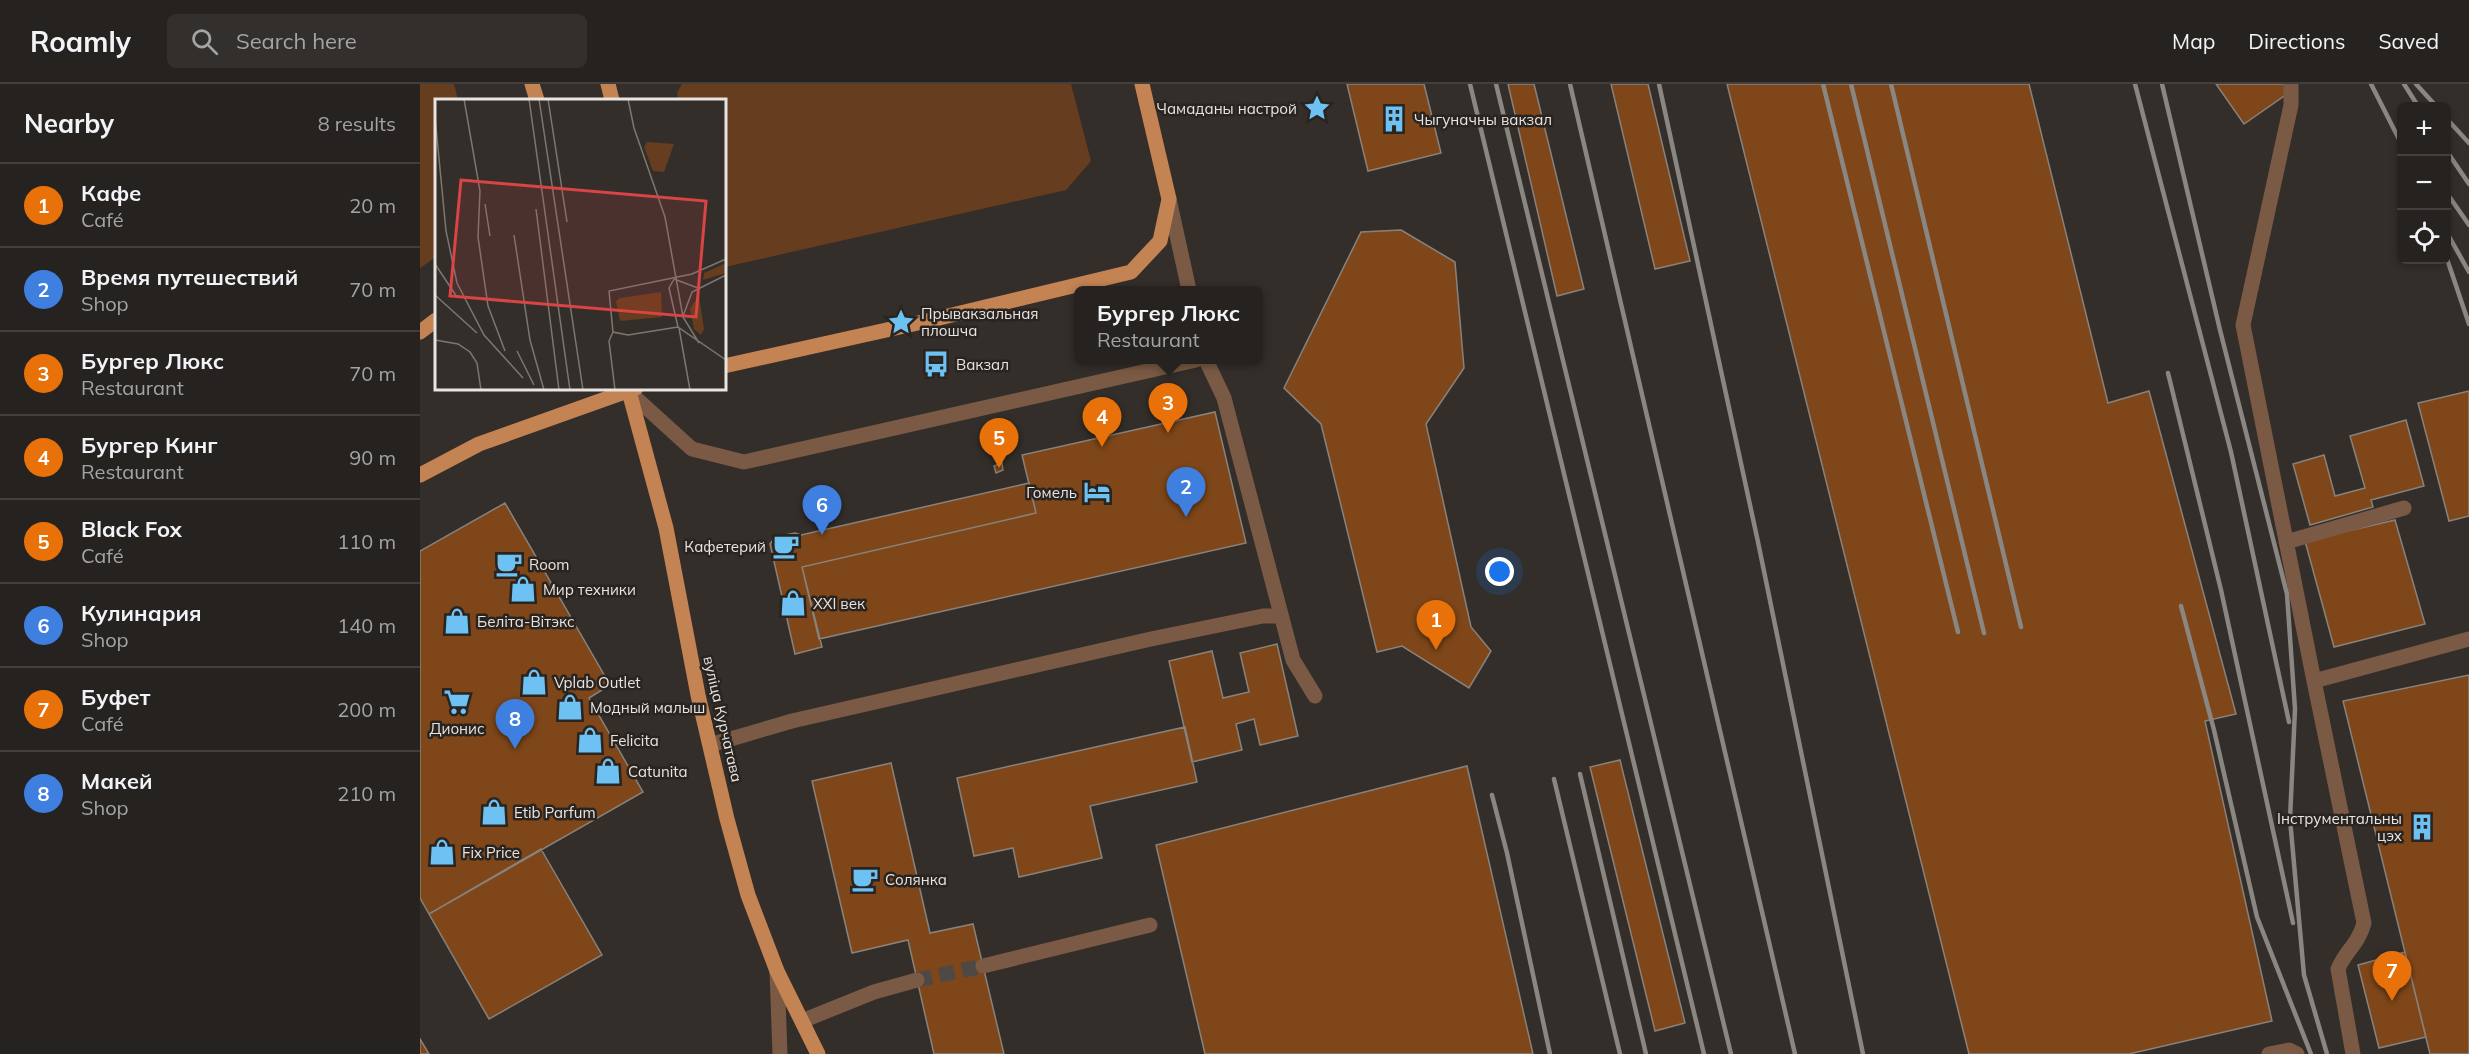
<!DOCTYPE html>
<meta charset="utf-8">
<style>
body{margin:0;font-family:Mulish,sans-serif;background:#322f2d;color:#f1f3f6}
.controls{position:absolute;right:18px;top:18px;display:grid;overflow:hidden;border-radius:9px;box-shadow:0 3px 9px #0003}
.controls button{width:54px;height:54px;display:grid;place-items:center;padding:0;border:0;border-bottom:2px solid #423f3e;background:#262220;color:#f1f3f6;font:30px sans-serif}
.you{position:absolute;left:1080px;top:488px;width:21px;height:21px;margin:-15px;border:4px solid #fff;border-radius:50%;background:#1a73e8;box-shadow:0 0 0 9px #1a73e833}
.badge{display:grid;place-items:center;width:39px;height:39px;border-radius:50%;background:#6ec2f3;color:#fff;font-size:20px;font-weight:700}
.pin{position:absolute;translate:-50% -50px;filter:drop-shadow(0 2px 3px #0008)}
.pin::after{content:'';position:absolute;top:32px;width:21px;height:18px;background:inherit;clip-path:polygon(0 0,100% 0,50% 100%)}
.popup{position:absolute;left:654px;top:202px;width:189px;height:78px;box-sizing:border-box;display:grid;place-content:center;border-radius:9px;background:#262220;filter:drop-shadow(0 2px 4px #0005);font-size:20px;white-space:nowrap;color:#a4a4a5}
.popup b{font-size:22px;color:#f1f3f6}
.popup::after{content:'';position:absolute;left:50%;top:100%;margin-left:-12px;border:12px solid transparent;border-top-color:#262220}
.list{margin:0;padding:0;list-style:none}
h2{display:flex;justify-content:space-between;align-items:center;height:78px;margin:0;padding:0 24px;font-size:26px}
h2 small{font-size:20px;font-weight:400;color:#a4a4a5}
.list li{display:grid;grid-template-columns:39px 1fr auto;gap:18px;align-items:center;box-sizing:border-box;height:84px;padding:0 24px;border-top:2px solid #423f3e}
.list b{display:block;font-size:22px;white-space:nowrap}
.list p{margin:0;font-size:20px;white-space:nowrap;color:#a4a4a5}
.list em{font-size:20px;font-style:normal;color:#a4a4a5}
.icon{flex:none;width:33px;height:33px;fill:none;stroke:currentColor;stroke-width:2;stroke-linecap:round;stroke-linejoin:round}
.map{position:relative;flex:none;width:2049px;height:970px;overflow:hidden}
header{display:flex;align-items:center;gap:36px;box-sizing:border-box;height:84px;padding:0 30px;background:#262220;border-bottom:2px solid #423f3e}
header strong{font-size:28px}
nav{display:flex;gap:33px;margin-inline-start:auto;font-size:21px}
.search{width:420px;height:54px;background:#322f2d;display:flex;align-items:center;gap:15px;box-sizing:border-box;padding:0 21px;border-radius:9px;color:#a4a4a5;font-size:22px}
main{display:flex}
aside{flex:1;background:#262220}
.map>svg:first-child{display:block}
.green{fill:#663d1e}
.building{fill:#7f4719;stroke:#88827d;stroke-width:1.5}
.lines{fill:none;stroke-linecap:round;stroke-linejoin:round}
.minor-tunnel{stroke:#4e4945;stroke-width:15;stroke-dasharray:15 8;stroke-linecap:butt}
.minor{stroke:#7a5a44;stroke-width:15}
.major{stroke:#c48353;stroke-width:15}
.rail{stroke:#8a8682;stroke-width:4.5}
.labels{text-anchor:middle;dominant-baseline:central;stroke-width:5;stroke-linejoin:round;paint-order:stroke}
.poi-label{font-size:15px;fill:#e8e4e1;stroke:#292420;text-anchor:start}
.street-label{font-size:15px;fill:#e8e4e1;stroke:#292420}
.inset-road{fill:none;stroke:#7b7773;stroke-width:1.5}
.view{fill:#d94444;fill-opacity:0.15;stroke:#d94444;stroke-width:3}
.inset-edge{fill:none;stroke:#e8e4e1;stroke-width:3}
</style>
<header>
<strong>Roamly</strong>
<div class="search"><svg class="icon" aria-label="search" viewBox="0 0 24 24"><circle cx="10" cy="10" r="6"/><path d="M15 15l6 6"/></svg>Search here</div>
<nav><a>Map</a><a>Directions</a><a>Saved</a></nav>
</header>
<main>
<aside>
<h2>Nearby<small>8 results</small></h2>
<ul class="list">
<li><span class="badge" style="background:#e8710a">1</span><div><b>Кафе</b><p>Café</p></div><em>20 m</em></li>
<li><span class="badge" style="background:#3f7fe0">2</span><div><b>Время путешествий</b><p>Shop</p></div><em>70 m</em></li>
<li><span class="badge" style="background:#e8710a">3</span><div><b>Бургер Люкс</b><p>Restaurant</p></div><em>70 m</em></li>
<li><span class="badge" style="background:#e8710a">4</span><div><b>Бургер Кинг</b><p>Restaurant</p></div><em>90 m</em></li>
<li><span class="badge" style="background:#e8710a">5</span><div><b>Black Fox</b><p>Café</p></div><em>110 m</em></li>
<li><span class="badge" style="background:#3f7fe0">6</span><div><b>Кулинария</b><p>Shop</p></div><em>140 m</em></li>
<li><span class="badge" style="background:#e8710a">7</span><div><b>Буфет</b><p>Café</p></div><em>200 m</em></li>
<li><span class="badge" style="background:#3f7fe0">8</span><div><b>Макей</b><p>Shop</p></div><em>210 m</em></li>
</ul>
</aside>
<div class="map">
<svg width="2049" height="970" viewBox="0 0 2049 970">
<rect width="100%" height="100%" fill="#332e2a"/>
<path class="green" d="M0,0h34l4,16h-22v157l-16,11z
M262,0h389l20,77 -25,29 -341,77 -1,-167h-45l-2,-7z"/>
<path class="building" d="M927,0h77l17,69 -73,18z
M1088,0h26l50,205 -27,7z
M1191,0h37l42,177 -35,8z
M1307,0h302l79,319 41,-12 87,323 -31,7 67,300 -143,33h-160z
M1796,0h69l5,8 -46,32z
M981,146l54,32 9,106 -38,56 45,203 20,24 -22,37 -67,-42 -25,6 -56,-228 -37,-36 77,-156z
M2049,307v125l-20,5 -31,-118z
M795,328l31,131 -427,96 -17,-72 234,-54 -14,-58z
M1986,336l18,66 -53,14 2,7 -63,18 -17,-61 31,-9 11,41 30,-8 -15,-52z
M582,379l1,7 -7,3 -2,-7z
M609,399l7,30 -234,54 20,80 -27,7 -25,-110 5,-7 20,-4 6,2z
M85,419l105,182 -21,13 54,94 -214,122 -9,-16v-347z
M1975,436l30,104 -91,23 -29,-106z
M857,560l21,92 -38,9 -6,-26 -18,5 6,26 -50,12 -23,-101 43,-10 11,47 26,-6 -9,-39z
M2049,591v379h-39l-87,-353z
M765,643l12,55 -107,24 12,52 -83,19 -6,-29 -39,8 -17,-78z
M1200,676l65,263 -30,8 -65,-264z
M471,679l39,170 43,-9 31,130h-70l-26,-114 -56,13 -40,-172z
M1047,682l66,288h-328l-49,-209z
M121,765l61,106 -113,64 -60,-105z
M1985,868l21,85 -47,11 -21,-83z
M0,955l9,15h-9z"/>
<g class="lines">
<path class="minor-tunnel" d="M497,896l66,-14"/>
<path class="minor" d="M1871,0v21l-48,220 71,356
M749,115l20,91
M786,276l18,38 69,262 22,36
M208,307l64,58 52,13 452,-102
M1866,458l118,-34
M290,661l82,-24 359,-82 112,-23h17
M563,882l167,-41
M357,887l3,83
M382,937l72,-29 43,-12
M1849,970l20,-4 8,4
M1933,970l-15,-85c8,-19 20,-24 26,-46l-50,-242 155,-42"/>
<path class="major" d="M112,0l5,16
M188,0l4,16
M0,248l16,-12
M304,282l203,-45 204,-49 29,-31 9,-42 -27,-115
M208,304l38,140 32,167 29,124 21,76 29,76 41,83
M0,391l59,-31 157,-56"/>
<path class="rail" d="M1050,0l234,970
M1076,0l235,970
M1150,0l225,970
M1239,0l99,458 105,512
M1403,0l135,548
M1431,0l133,549
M1471,0l130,543
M1715,0l96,368 58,270
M1742,0l58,246 67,264 8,115 -5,110 14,156 23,79
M1951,0l31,61
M1984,0l14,22
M1996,0l20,22
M2026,34l23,25
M2026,66l23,34
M2026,108l23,33
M2026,147l23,41
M2026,172l23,68
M1748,289l53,217 72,333
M1761,522l33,124 43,187 54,137
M1160,690l66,280
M1134,695l66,275
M1072,711l15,58 43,201"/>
</g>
<defs>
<g id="sight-bare" transform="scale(2.07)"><path d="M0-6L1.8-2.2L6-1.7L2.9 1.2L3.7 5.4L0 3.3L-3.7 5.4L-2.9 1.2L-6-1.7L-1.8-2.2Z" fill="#6ec2f3" stroke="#292420" stroke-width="2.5" paint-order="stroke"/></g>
<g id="building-bare" transform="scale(2.07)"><path d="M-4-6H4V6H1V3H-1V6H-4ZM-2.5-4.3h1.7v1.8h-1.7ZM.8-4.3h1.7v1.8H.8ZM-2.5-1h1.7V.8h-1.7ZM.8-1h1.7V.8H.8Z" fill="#6ec2f3" stroke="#292420" stroke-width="2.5" paint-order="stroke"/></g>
<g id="bus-bare" transform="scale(2.07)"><path d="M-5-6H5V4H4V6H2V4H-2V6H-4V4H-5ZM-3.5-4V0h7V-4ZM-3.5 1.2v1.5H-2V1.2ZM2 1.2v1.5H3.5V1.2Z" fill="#6ec2f3" stroke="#292420" stroke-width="2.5" paint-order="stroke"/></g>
<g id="hotel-bare" transform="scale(2.07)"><path d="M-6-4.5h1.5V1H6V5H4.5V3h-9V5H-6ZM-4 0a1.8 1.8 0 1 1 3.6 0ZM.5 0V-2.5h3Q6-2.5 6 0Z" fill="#6ec2f3" stroke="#292420" stroke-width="2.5" paint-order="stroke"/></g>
<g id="cafe-bare" transform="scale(2.07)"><path d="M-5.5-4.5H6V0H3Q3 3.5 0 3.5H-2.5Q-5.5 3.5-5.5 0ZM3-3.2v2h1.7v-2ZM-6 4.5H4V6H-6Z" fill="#6ec2f3" stroke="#292420" stroke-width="2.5" paint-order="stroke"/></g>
<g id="shop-bare" transform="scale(2.07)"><path d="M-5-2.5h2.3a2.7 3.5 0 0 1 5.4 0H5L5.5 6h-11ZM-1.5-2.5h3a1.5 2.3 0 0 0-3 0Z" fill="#6ec2f3" stroke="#292420" stroke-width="2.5" paint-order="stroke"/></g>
<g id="supermarket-bare" transform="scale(2.07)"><path d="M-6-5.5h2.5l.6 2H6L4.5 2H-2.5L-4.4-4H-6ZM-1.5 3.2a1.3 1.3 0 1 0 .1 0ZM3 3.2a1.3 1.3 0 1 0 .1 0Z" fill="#6ec2f3" stroke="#292420" stroke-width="2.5" paint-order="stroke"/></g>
</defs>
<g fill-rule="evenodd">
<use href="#sight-bare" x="897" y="24"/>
<use href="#building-bare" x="974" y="35"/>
<use href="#sight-bare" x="481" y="238"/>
<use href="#bus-bare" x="516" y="280"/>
<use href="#hotel-bare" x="677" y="408"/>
<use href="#cafe-bare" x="366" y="462"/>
<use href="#cafe-bare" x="89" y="480"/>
<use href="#shop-bare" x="103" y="505"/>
<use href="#shop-bare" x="373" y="519"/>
<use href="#shop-bare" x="37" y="537"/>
<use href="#shop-bare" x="114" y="598"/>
<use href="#supermarket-bare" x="37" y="618"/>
<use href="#shop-bare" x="150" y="623"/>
<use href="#shop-bare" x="170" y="656"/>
<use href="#shop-bare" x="188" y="687"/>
<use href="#shop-bare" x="74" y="728"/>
<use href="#building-bare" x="2002" y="743"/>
<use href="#shop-bare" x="22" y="768"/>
<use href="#cafe-bare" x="445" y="795"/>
</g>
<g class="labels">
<g class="poi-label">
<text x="877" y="24" text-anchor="end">Чамаданы настрой</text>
<text x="994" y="35">Чыгуначны вакзал</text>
<text x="501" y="229">Прывакзальная<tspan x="501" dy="17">плошча</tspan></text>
<text x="536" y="280">Вакзал</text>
<text x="657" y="408" text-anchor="end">Гомель</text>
<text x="346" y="462" text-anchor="end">Кафетерий</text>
<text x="109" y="480">Room</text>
<text x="123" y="505">Мир техники</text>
<text x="393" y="519">XXI век</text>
<text x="57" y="537">Беліта-Вітэкс</text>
<text x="134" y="598">Vplab Outlet</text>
<text x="170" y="623">Модный малыш</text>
<text x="37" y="644" text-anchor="middle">Дионис</text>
<text x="190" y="656">Felicita</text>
<text x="208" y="687">Catunita</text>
<text x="94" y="728">Etib Parfum</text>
<text x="1982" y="734" text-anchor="end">Інструментальны<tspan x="1982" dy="17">цэх</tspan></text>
<text x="42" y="768">Fix Price</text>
<text x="465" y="795">Солянка</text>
</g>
<g class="street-label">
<text transform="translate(303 635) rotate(77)">вуліца Курчатава</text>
</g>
</g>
<g transform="translate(15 15)">
<rect width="291" height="291" fill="#332e2a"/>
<path d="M212,43l27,2 -10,28 -11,-1 -9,-24zM291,164v10l-23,7 1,-7zM226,193l1,25 -42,4 -4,-20 4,-3zM264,196l5,34 -3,6 -7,-6 -4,-20z" fill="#663d1e"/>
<path class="inset-road" d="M29,0l16,92 -2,46 10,69 17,45M94,0l41,291M104,0l44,291M113,0l19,123M193,0l6,29 31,89 18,100 16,26M0,18l11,114 11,52 27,52 39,43M50,105l5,32M101,110l23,181M79,136l16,105 14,50M0,165l22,33M239,180l-5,9 9,39 48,33M239,180l24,9M0,196l42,38M248,217l9,-24 34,-17M243,228l-50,8 -15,-3 -4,-41 83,-17 34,-15M244,229l11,62M178,233l-4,9 6,49M0,241l23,4 12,8 7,11 4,27M82,252l17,34"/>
<path class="view" d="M26,81l245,21 -10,116 -246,-21z"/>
<rect width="291" height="291" class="inset-edge"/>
</g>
</svg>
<div class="controls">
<button>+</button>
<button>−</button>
<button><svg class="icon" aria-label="locate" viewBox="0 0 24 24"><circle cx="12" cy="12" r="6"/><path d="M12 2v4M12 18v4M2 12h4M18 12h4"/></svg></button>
</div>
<div class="you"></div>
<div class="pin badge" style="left:1016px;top:566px;background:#e8710a">1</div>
<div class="pin badge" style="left:766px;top:433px;background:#3f7fe0">2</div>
<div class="pin badge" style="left:748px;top:349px;background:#e8710a">3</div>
<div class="popup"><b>Бургер Люкс</b>Restaurant</div>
<div class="pin badge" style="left:682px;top:363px;background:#e8710a">4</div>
<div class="pin badge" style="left:579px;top:384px;background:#e8710a">5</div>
<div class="pin badge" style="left:402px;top:451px;background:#3f7fe0">6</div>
<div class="pin badge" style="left:1972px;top:917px;background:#e8710a">7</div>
<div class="pin badge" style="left:95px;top:665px;background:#3f7fe0">8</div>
</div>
</main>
